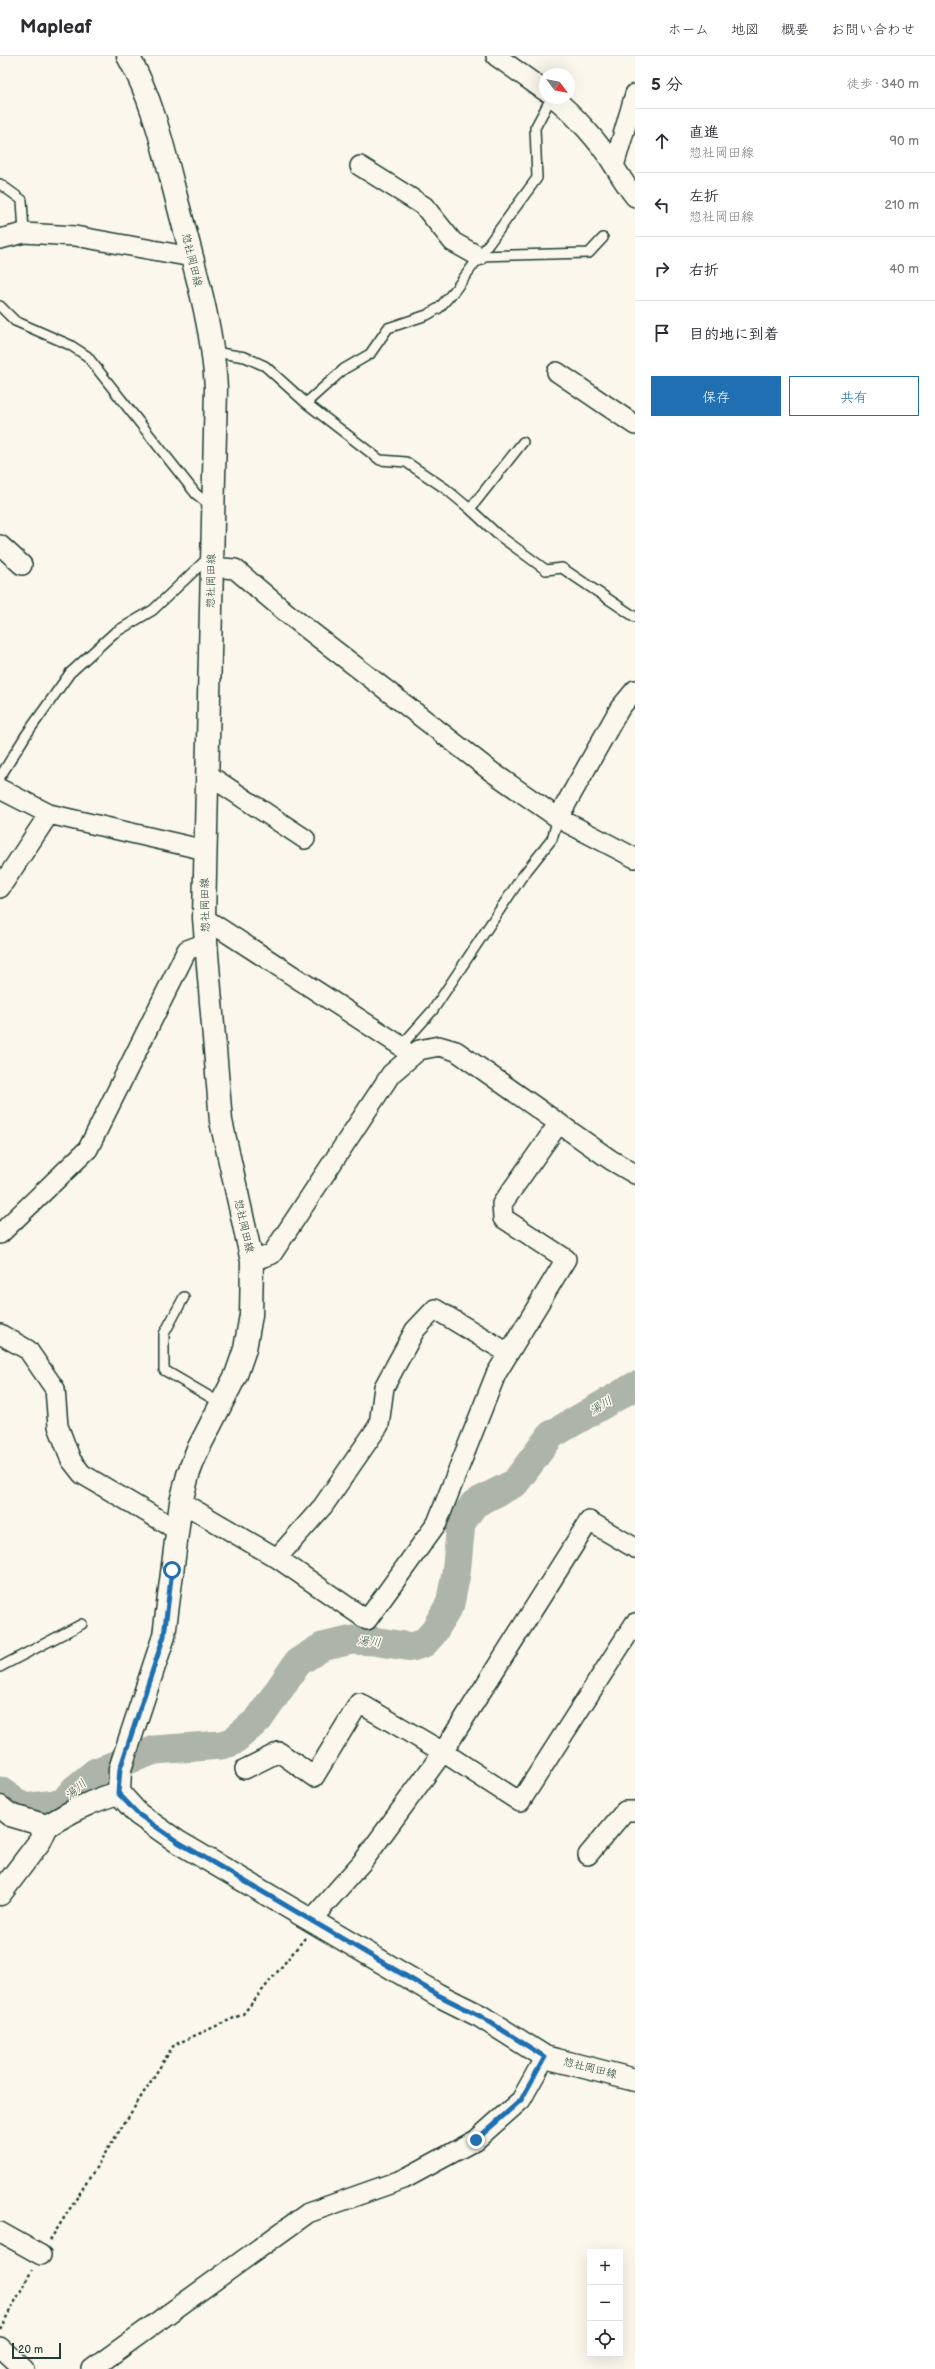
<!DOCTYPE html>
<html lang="ja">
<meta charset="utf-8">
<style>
body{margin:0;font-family:"Balsamiq Sans","Klee One",sans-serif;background:#f2f2f3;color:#2b2b33}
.controls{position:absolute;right:12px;bottom:12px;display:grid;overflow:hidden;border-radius:0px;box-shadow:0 4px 16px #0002}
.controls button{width:36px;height:36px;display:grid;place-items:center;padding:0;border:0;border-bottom:1px solid #e1e1e2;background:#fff;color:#2b2b33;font:20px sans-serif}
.compass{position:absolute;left:539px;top:12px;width:36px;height:36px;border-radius:50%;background:#fff;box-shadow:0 4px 16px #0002;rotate:122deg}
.scale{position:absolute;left:12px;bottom:10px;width:49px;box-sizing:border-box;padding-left:4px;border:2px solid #1f3d34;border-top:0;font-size:11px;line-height:14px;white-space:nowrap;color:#1f3d34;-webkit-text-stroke:3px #fbf7ec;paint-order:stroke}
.stop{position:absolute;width:12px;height:12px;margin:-9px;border:3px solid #1f6fb2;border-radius:50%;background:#fff}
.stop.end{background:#1f6fb2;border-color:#fff;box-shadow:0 1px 4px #0008}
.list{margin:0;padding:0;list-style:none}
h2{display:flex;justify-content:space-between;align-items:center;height:52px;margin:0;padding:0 16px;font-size:17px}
h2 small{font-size:13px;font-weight:400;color:#7c7c81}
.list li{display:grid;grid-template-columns:26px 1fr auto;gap:12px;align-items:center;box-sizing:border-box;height:64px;padding:0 16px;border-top:1px solid #e1e1e2}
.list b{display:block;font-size:15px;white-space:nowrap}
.list p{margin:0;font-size:13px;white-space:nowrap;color:#7c7c81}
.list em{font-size:13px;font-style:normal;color:#7c7c81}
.actions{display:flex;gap:8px;padding:12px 16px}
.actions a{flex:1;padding:9px 0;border:1px solid #1f6fb2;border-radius:0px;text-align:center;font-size:14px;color:#1f6fb2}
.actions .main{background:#1f6fb2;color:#fff}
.icon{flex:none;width:22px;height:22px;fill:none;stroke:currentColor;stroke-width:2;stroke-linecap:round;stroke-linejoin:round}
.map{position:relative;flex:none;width:635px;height:2313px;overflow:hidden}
header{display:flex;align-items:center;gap:24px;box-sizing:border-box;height:56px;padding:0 20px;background:#fff;border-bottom:1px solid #e1e1e2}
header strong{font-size:19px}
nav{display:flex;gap:22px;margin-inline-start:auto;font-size:14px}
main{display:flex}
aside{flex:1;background:#fff}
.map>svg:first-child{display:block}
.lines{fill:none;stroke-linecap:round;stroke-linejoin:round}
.river{stroke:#adb4aa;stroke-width:29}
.lane-casing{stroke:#1f3d34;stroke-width:12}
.street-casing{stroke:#1f3d34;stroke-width:22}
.secondary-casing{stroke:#1f3d34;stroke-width:25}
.path{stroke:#1f3d34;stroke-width:2.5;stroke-dasharray:3 3;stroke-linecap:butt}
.lane{stroke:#fbf7ec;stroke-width:9}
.street{stroke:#fbf7ec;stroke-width:19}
.secondary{stroke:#fbf7ec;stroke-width:22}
.route{stroke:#1f6fb2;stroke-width:5}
.labels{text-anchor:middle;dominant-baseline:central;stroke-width:3;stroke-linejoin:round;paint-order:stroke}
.street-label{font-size:11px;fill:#1f3d34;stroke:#fbf7ec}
.water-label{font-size:12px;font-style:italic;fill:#425b52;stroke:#fbf7ec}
</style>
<header>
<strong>Mapleaf</strong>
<nav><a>ホーム</a><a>地図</a><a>概要</a><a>お問い合わせ</a></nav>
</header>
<main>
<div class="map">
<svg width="635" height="2313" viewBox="0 0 635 2313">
<rect width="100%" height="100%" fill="#fbf7ec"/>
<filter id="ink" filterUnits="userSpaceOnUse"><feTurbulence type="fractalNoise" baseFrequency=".025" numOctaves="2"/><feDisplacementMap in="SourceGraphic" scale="8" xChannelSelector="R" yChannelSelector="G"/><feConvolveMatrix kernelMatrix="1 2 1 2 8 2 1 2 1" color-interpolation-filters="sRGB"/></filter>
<g filter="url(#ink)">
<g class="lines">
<path class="river" d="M0,1735l24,17 39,-5 11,-13 22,-18 59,-22 66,-5 11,-3 27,-23 39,-57 24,-15 30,-7 21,1 39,6 12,-4 9,-10 17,-29 6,-30 5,-51 13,-19 41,-21 36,-48 84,-49"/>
<g class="lane-casing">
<path id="lane" d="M0,128l22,16 2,33
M478,200l111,-3 14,-15
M0,250l15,15 55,24 17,11 109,138 15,12
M214,296l31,5 20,9 41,37 38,-34 26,-15 18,-26 39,-13 12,-7 16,-18 82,-112 -2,-50 16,-30
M306,347l74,57 26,2 40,27 24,20 53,-67
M470,453l27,25 49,36 16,-2 73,49
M0,721l26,-42 44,-62 44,-40 39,-23 57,-54
M401,990l32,-36 88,-132 31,-39 6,-21
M184,1241l-20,37v36l58,34
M0,1611l82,-43"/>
</g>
<g class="street-casing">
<path id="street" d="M496,0l49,35
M554,42c20,16 47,46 60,68 7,11 13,21 21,31
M360,110l64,40 29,36 25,14
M614,110l21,-72
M0,183l24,-6 51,3 117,21
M557,316l78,53
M0,489l22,20
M211,511l24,2 53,45 204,158 66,46 77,40
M207,718l98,65
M0,733l49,25 156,36
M558,762l62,-110 15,-18
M0,832l49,-74
M204,862l197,128 8,11
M0,1178l88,-85 99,-199 19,-7
M252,1205l20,-7 119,-180 28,-24 20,-4 17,5 155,109 24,14
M0,1278l28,16 27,39 3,37 13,34 11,14 95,56
M181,1446l96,56 90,62 70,-97 59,-149 70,-115 -63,-41 -1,-14 57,-81
M277,1502l46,-52 56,-81 5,-38 31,-57 20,-21 73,44
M245,1713l34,-17 35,25 45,-74 84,49 77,50 115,-179
M588,1799l37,-44h10
M311,1864l53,-60 79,-108 146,-231 46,27
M0,2176l41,23
M0,2291l24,22
M92,2313l216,-156 96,-34 72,-39 45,-40 24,-43"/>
</g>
<g class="secondary-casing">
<path id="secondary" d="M128,0c27,47 38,104 52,156 15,57 33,116 36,176l-12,530 17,203 31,140 -1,54 -6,34 -9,26 -39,76 -9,24 -7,27 -17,134 -44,133 -1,24 19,21 40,28 260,153 42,21 65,41 90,23
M0,1751l10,8 37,11c23,-14 45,-26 72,-33
M0,1838l40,-53 7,-15"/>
</g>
<path class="path" d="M50,2184l124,-195 69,-31 62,-76
M0,2273l32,-59"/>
<use href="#lane" class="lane"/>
<use href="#street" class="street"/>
<use href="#secondary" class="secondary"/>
</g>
</g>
<g class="lines" filter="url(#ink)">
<path class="route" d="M172,1514l-8,66 -44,133 -2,24 20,21 40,28 260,153 42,21 65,41 -24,43 -45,40"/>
</g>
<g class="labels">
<g class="street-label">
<text transform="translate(192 204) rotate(76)">惣社岡田線</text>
<text transform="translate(211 525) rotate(-89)">惣社岡田線</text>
<text transform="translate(205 849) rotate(-91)">惣社岡田線</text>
<text transform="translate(244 1170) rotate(77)">惣社岡田線</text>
<text transform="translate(590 2012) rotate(14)">惣社岡田線</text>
</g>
<g class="water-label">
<text transform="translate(601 1350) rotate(-31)">湯川</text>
<text transform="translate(369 1586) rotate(6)">湯川</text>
<text transform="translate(76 1734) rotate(-43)">湯川</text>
</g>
</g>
</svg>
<div class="controls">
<button>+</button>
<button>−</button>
<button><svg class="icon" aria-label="locate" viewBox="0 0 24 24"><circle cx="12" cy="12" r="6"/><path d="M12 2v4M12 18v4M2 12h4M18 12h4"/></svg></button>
</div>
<svg class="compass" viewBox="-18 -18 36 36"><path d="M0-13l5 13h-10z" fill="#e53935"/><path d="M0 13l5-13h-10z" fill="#7c7c81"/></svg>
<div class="scale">20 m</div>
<div class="stop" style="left:172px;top:1514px"></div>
<div class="stop end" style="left:476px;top:2084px"></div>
</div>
<aside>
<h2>5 分<small>徒歩 · 340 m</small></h2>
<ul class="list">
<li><svg class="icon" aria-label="ahead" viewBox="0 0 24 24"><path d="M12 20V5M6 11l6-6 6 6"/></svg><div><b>直進</b><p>惣社岡田線</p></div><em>90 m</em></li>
<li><svg class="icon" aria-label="left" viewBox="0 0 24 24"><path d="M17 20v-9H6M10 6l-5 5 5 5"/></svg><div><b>左折</b><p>惣社岡田線</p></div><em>210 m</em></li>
<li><svg class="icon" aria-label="right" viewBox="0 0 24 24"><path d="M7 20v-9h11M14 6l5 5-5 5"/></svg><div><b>右折</b></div><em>40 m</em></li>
<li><svg class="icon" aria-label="arrive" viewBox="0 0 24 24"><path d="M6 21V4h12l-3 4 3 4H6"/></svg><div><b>目的地に到着</b></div></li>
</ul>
<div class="actions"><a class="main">保存</a><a>共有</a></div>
</aside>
</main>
